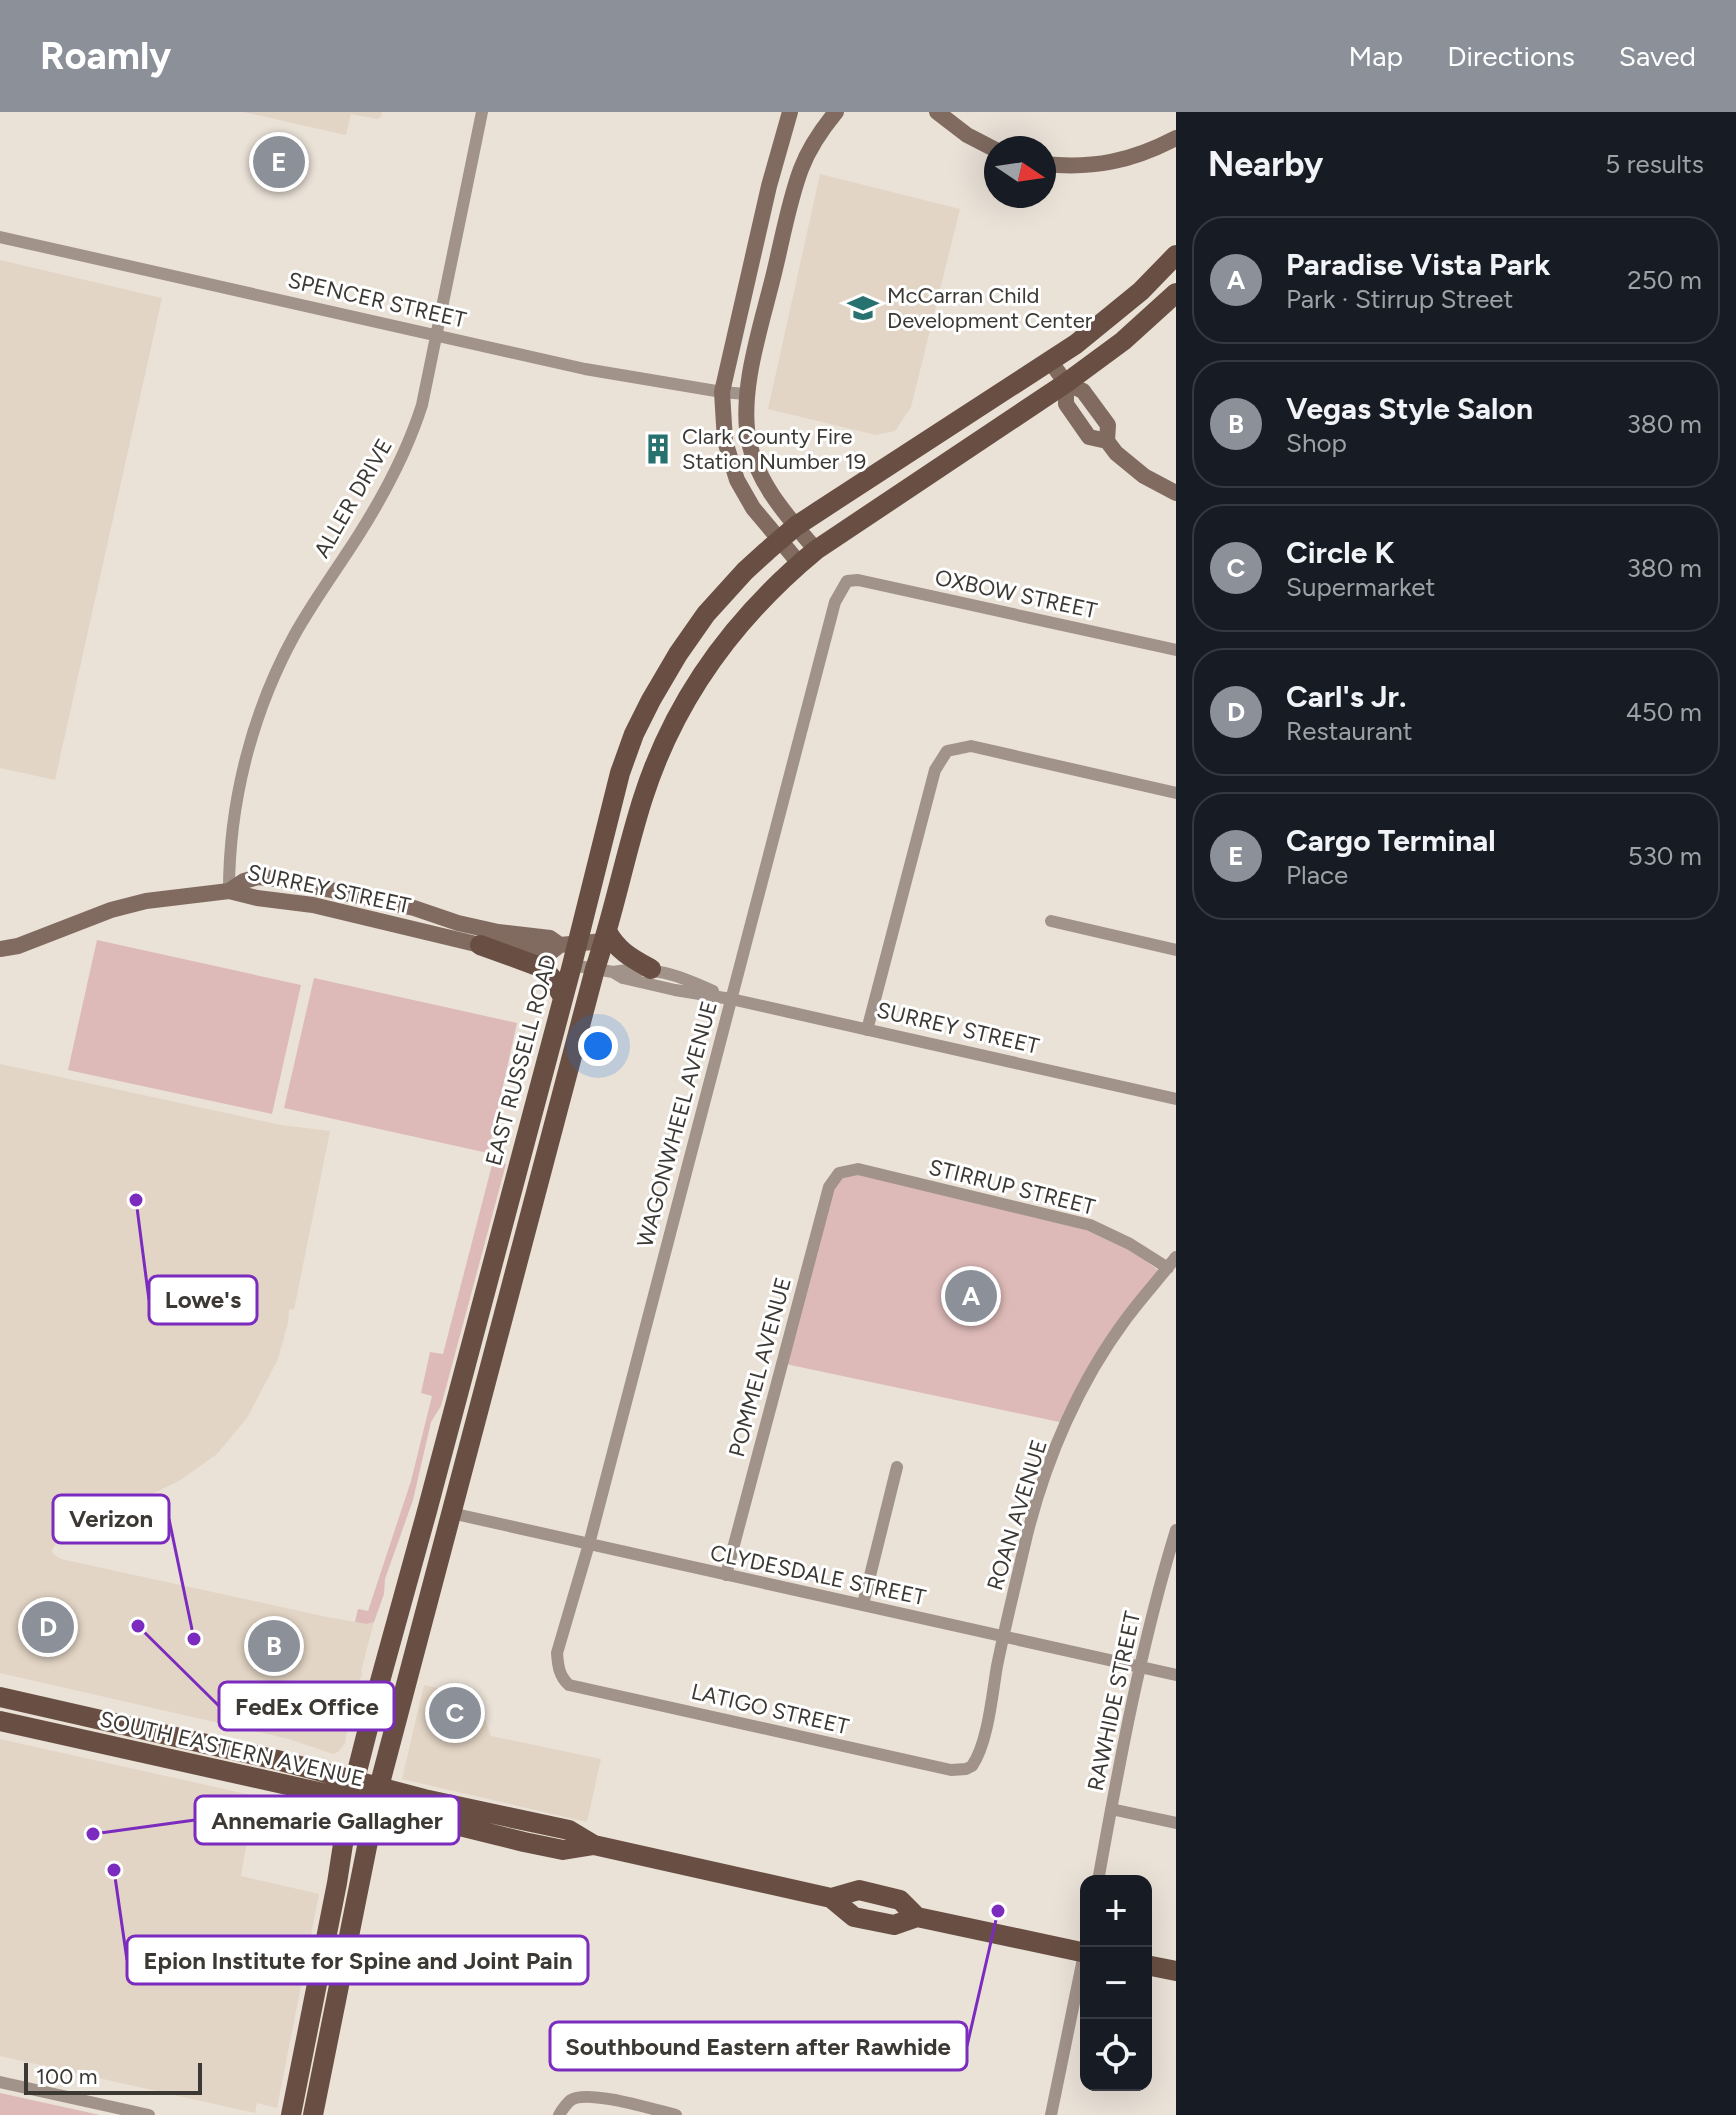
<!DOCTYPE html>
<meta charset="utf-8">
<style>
body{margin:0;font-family:Figtree,sans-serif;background:#242831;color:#f1f3f6}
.controls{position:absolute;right:24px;bottom:24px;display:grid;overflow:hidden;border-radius:16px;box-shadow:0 8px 32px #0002}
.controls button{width:72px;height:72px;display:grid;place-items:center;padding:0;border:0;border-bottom:2px solid #363941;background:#171b24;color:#f1f3f6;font:40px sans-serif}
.compass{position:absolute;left:984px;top:24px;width:72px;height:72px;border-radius:50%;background:#171b24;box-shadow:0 8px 32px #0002;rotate:103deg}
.scale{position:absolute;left:24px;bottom:20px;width:178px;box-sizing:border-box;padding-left:8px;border:4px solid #3c3834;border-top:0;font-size:22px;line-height:28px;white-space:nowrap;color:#3c3834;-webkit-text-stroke:6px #fff;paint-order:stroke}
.you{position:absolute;left:598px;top:934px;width:28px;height:28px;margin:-20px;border:6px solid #fff;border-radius:50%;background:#1a73e8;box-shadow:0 0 0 12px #1a73e833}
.badge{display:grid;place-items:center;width:52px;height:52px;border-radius:50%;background:#8c9099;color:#fff;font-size:26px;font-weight:700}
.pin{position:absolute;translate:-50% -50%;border:4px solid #fff;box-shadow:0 2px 8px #0006}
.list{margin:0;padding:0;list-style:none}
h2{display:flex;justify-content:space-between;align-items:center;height:104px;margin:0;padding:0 32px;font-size:34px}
h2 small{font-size:26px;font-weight:400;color:#9ea1a6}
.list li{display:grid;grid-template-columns:52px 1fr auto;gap:24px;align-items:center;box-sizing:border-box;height:128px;margin:0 16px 16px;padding:0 16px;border:2px solid #363941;border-radius:32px}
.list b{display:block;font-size:30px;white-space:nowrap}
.list p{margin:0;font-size:26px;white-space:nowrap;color:#9ea1a6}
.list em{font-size:26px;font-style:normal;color:#9ea1a6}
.icon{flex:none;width:44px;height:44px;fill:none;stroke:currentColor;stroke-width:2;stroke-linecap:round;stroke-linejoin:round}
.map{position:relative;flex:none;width:1176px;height:2003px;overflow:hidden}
header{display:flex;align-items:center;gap:48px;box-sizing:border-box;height:112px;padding:0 40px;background:#8c9099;color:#fff}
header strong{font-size:38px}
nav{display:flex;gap:44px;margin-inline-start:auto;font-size:28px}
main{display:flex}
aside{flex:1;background:#171b24}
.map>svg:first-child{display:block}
.built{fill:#e3d5c5}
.green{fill:#ddbab8}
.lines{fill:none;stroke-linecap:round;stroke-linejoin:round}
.street{stroke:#a1928a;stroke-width:12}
.secondary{stroke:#816b60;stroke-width:16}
.primary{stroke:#694f43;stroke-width:20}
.labels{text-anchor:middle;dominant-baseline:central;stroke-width:6;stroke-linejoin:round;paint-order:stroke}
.poi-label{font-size:22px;fill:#3c3834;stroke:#fff;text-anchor:start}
.street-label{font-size:22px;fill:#3c3834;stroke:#fff}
.leader{fill:none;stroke:#7b2cbf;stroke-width:3}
.callout-dot{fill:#7b2cbf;stroke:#fff;stroke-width:3}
.callout{fill:#fff;stroke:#7b2cbf;stroke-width:3}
.callout-label{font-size:24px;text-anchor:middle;font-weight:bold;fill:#3c3834}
</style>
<header>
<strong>Roamly</strong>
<nav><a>Map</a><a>Directions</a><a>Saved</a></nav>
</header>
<main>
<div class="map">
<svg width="1176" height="2003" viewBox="0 0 1176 2003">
<rect width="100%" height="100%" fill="#eae1d7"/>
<path class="built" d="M244,0h138l-1,5 -4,2 -26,-5 -5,21z
M820,62l140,35 -49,198 -16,24 -19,4 -108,-26z
M0,148l162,38 -107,482 -55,-12z
M0,952l281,61 49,6 -36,179 -5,-1 -1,14 -10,36 -31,59 -30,36 -38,27 -38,18 -33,9 -28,14 -26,24 -2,5 2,4 7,4 266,58 40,7 7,-2 -13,49 1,3 -10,27 -7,42 -7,9 -5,2 -44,-15 -289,-66z
M424,1573l53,12 14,39 110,23 -14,63 -185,-43z
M0,1627l255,57 -14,80 78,18 -42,214 -20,-5 -2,10 -255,-57z"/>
<path class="green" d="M97,828l204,45 -29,129 -204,-44z
M314,866l203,45 -29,130 -204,-45z
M493,1049l13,3 -65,242 -10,16 -18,78 -28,79 -1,15 -10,28 -7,2 -12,-2 3,-13 10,2 43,-130 21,-85 -11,-3 9,-41 13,2z
M845,1059l212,48 63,23 42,31 -98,150 -283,-60 49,-181z
M0,1981l100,22h-100z"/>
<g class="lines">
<path class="street" d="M0,125l585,132 137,23 24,2
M1176,538l-318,-70 -11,1 -12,21 -246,942 -32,109c1,13 2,23 12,32l382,85 15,-1 6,-3c16,-23 20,-71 25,-100 9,-44 20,-88 30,-131 19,-76 52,-153 99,-216 16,-22 34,-41 50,-62
M229,779c0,-89 23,-179 66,-257 19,-34 42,-65 63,-98 26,-41 49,-84 64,-131l60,-293
M1051,809l125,29
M572,853l41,7 10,6 52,12 56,9 445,100
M613,860c39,-7 65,3 100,19
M867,918l68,-260 12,-19 24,-5 205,47
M451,1401l725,162
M726,1463l103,-388 10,-14 19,-4 232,56 40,19 38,24
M863,1492l34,-137
M1111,1697l65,14
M1098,1769c21,-117 43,-237 78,-351
M0,1970l149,33
M559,2003c3,-5 7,-11 12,-15 17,-11 84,10 105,15
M1051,2003l34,-166"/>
<path class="secondary" d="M790,0l-21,74 -47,206 3,49 12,39 16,28 46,55
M937,0l30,23 29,15
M1044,52c50,5 88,-3 132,-26
M1050,249l16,22 17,8 25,34 -1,16
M1066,271v21l23,33 18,4 9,12 28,23 32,17
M816,438c-28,-33 -58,-65 -67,-108 -11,-52 14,-121 26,-173 8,-33 14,-68 26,-100 8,-21 21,-40 35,-57
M229,779l15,-10 14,-4 27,3 129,28 44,15 40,9 52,6 10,7
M0,837l18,-3 93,-36 35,-9 83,-10 28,7 56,7 167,40 52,6 19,1 9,-7 44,-4"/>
<path class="primary" d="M607,819c10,20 26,28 44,38
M480,833l63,23 8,9 12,20
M0,1585l277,63 147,39 145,31 25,15
M0,1609l350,78 174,43 39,8 31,-5 237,53 28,-8 41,10 17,17
M831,1786l23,19 40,8 23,-8 169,36
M1146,1853l30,6
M291,2003l46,-232 13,-84 29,-114 48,-174 145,-546 48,-192 14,-39 17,-34 27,-46 28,-40 39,-43 22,-20 29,-25 23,-15 257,-167 65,-53 35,-36
M313,2003l66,-328 216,-818c19,-56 30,-115 48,-171 32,-100 93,-182 173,-248l250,-167 57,-42 53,-48"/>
</g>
<defs>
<g id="school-bare" transform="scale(2.4)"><path d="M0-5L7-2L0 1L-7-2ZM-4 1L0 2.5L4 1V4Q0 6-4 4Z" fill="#27716f" stroke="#fff" stroke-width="2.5" paint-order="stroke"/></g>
<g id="building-bare" transform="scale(2.4)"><path d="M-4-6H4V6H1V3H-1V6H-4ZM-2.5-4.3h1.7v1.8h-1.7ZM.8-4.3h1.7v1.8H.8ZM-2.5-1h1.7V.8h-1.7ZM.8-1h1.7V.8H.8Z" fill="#27716f" stroke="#fff" stroke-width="2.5" paint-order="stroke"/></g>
</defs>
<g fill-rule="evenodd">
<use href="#school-bare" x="863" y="196"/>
<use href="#building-bare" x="658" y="337"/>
</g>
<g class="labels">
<g class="poi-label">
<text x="887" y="183">McCarran Child<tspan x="887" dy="25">Development Center</tspan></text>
<text x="682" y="324">Clark County Fire<tspan x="682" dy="25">Station Number 19</tspan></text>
</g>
<g class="street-label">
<text transform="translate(377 188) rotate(13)">SPENCER STREET</text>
<text transform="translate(353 386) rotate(-60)">ALLER DRIVE</text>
<text transform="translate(1016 482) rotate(12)">OXBOW STREET</text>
<text transform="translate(329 777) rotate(12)">SURREY STREET</text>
<text transform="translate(958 916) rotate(13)">SURREY STREET</text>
<text transform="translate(521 948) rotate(-75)">EAST RUSSELL ROAD</text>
<text transform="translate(677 1012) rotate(-75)">WAGONWHEEL AVENUE</text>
<text transform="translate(1012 1075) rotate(14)">STIRRUP STREET</text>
<text transform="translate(760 1255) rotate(-75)">POMMEL AVENUE</text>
<text transform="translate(1017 1403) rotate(-73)">ROAN AVENUE</text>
<text transform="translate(818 1463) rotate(12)">CLYDESDALE STREET</text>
<text transform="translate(1114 1589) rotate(-78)">RAWHIDE STREET</text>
<text transform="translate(770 1597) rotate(13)">LATIGO STREET</text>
<text transform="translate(232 1637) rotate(13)">SOUTH EASTERN AVENUE</text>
</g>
</g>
<path class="leader" d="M136 1088L149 1188M194 1527L169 1407M138 1514L219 1594M93 1722L195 1708M114 1758L127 1848M998 1799L967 1934"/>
<g class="callout-dot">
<circle cx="136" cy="1088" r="8"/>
<circle cx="194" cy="1527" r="8"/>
<circle cx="138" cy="1514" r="8"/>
<circle cx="93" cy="1722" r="8"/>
<circle cx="114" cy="1758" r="8"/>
<circle cx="998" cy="1799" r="8"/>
</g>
<g class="callout">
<rect x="149" y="1164" width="108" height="48" rx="8"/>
<rect x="53" y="1383" width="116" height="48" rx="8"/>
<rect x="219" y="1570" width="175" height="48" rx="8"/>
<rect x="195" y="1684" width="264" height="48" rx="8"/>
<rect x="127" y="1824" width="461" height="48" rx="8"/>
<rect x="550" y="1910" width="417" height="48" rx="8"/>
</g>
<g class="callout-label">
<text x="203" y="1196">Lowe's</text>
<text x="111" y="1415">Verizon</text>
<text x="307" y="1603">FedEx Office</text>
<text x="327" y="1717">Annemarie Gallagher</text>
<text x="358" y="1857">Epion Institute for Spine and Joint Pain</text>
<text x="758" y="1943">Southbound Eastern after Rawhide</text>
</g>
</svg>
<div class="controls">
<button>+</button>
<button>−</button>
<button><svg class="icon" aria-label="locate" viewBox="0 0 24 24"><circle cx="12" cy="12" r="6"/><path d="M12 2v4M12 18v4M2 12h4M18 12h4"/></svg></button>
</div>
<svg class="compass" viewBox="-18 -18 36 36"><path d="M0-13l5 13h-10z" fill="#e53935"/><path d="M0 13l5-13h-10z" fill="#9ea1a6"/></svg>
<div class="scale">100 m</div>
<div class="you"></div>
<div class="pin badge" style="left:971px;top:1184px">A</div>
<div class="pin badge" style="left:274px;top:1534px">B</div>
<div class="pin badge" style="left:455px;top:1601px">C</div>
<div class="pin badge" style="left:48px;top:1515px">D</div>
<div class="pin badge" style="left:279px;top:50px">E</div>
</div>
<aside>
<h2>Nearby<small>5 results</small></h2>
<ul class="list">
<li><span class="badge">A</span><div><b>Paradise Vista Park</b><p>Park · Stirrup Street</p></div><em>250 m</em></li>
<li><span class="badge">B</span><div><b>Vegas Style Salon</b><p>Shop</p></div><em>380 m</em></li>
<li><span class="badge">C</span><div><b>Circle K</b><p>Supermarket</p></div><em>380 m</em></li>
<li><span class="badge">D</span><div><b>Carl's Jr.</b><p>Restaurant</p></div><em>450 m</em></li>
<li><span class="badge">E</span><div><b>Cargo Terminal</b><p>Place</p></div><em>530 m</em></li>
</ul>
</aside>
</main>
